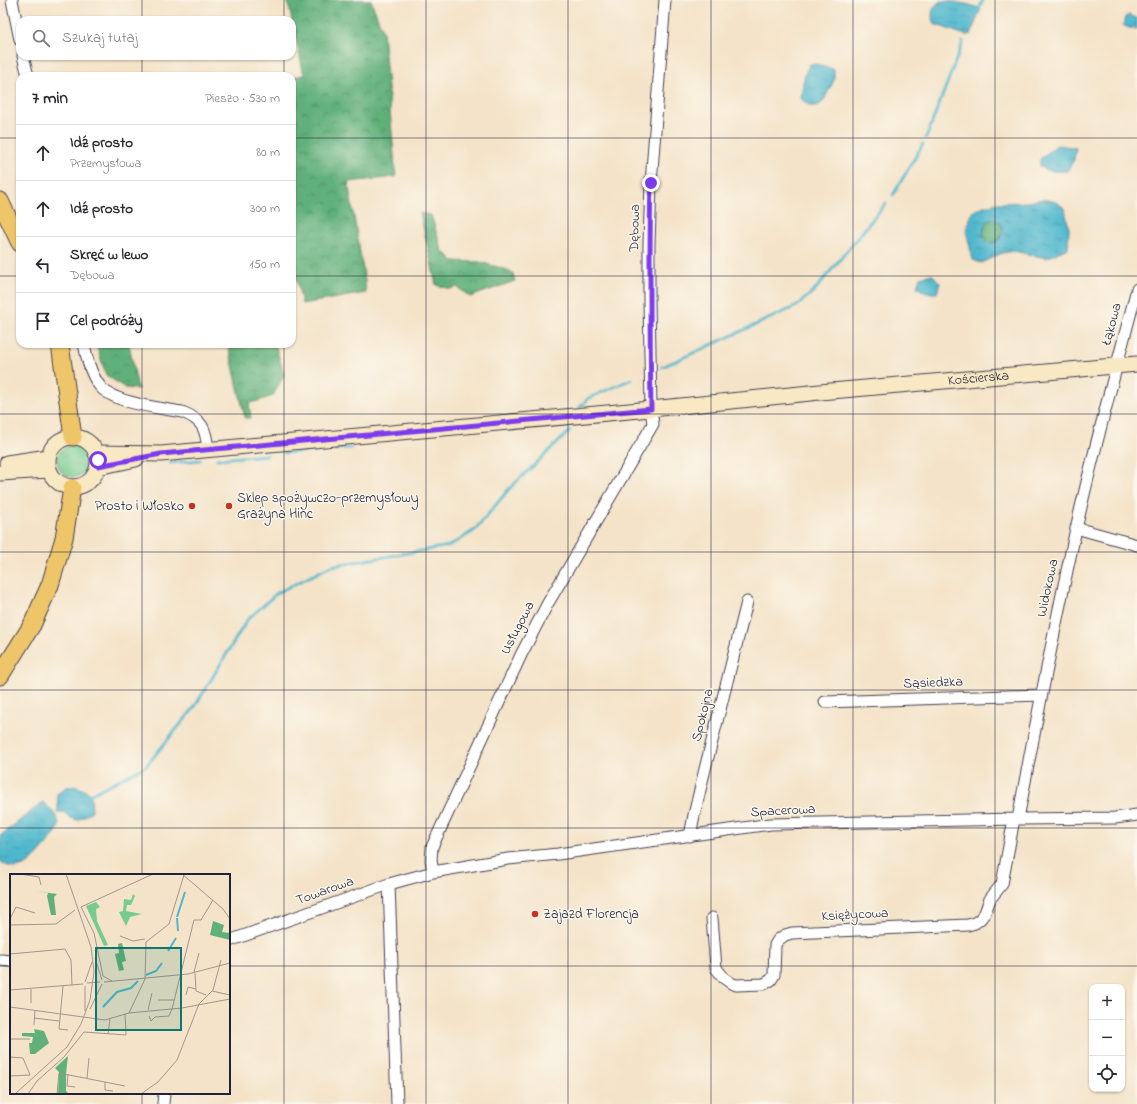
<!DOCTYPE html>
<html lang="pl">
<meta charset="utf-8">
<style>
body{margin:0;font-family:"Indie Flower",sans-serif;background:#f2f2f3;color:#2b2b33}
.controls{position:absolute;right:12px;bottom:12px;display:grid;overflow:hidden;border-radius:8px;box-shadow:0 1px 3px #0004}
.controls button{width:36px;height:36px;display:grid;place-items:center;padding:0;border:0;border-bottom:1px solid #e1e1e2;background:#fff;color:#2b2b33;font:20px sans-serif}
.stop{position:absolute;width:12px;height:12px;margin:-9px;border:3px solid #7c3aed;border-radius:50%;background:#fff}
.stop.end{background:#7c3aed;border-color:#fff;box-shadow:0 1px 4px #0008}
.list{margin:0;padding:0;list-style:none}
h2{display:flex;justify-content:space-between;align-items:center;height:52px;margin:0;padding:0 16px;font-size:17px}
h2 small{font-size:13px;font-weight:400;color:#7c7c81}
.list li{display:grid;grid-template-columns:26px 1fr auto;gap:12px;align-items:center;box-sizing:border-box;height:56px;padding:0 16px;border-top:1px solid #e1e1e2}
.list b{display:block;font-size:15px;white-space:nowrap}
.list p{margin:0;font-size:13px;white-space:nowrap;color:#7c7c81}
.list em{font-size:13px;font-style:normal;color:#7c7c81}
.icon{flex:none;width:22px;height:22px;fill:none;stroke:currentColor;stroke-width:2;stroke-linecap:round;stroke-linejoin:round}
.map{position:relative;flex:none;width:1137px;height:1104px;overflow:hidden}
.search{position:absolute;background:#fff;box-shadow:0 1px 3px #0004;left:16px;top:16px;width:280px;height:44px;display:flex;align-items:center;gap:10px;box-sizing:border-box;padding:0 14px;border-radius:12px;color:#7c7c81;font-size:15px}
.panel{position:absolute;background:#fff;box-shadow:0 1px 3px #0004;left:16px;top:72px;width:280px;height:276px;border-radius:12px}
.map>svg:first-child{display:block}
.grass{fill:url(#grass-tufts);stroke:#4c7766}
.forest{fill:url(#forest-crowns);stroke:#41695a}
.water{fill:url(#water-ripples);stroke:#386c84;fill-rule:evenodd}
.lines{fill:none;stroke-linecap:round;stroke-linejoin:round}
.stream{stroke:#4fb7cd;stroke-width:3}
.minor-casing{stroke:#423f50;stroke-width:13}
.secondary-casing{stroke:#423f50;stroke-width:17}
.primary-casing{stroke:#423f50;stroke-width:19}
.minor{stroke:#fff;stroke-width:11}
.secondary{stroke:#f8e8c3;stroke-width:15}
.primary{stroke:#eec569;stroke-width:17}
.route{stroke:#7c3aed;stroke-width:5}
.grid{fill:none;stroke:#22223b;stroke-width:1;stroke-opacity:0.55}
.poi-dot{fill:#c8321e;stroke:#fbf7ec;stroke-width:1.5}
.labels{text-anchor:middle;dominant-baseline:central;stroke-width:3;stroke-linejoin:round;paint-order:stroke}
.street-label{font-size:14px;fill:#22223b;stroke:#fbf7ec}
.poi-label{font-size:14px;fill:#22223b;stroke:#fbf7ec;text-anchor:start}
.inset-river{fill:none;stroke:#4fb7cd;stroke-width:2}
.inset-road{fill:none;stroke:#a09690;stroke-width:1}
.view{fill:#0f766e;fill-opacity:0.15;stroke:#0f766e;stroke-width:2}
.inset-edge{fill:none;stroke:#22223b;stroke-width:2}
</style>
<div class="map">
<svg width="1137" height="1104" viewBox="0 0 1137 1104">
<defs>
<pattern id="grass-tufts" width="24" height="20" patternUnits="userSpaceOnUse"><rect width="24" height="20" fill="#76cc90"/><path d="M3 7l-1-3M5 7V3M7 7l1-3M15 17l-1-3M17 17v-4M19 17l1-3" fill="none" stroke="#66af7d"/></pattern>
<pattern id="forest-crowns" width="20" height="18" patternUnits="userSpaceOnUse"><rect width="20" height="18" fill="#60b07a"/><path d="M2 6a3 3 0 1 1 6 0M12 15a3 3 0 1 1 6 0" fill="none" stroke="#4f8f65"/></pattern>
<pattern id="water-ripples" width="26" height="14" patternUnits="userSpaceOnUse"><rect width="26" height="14" fill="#4fb7cd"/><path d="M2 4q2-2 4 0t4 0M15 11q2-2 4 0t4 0" fill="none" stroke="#4194a8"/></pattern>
</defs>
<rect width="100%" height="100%" fill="#fbf7ec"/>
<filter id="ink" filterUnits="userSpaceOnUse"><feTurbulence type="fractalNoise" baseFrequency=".025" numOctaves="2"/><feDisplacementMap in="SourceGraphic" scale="8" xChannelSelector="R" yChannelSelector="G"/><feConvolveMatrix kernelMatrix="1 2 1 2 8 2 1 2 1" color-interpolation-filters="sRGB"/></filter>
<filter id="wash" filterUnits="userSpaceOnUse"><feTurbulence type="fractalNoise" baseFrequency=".012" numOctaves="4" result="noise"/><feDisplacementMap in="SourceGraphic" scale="16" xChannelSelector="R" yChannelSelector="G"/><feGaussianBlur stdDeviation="0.9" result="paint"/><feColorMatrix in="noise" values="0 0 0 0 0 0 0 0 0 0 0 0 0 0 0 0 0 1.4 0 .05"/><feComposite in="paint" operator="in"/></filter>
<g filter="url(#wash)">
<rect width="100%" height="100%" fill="#f4e3c8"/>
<path class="grass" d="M57 461a16 16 0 1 1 32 0a16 16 0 1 1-32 0Z"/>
<path class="forest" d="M288,0h83l12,32 13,145 -48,5 17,99 1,12 -64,11 -10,-44v-183l12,-2 -16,-72z
M420,213l11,2 11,35 12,11 26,1 28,8 5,3 2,8 -45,16 -13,-10 -7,2 -14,-4z
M994,219c10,6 10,9 6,20l-8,4 -7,-1c-3,-8 -2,-13 2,-21z
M96,344h33l9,45 -13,-1 -19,-13z
M228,344h47l9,31 -11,21 -15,5 -9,2 2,15h-6z"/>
<path class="water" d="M941,1c14,1 27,2 40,8l-11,26h-5l-31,-11c-4,-8 -2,-19 7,-23z
M1129,15l8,3v11l-8,-1 -6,-3 2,-8z
M810,64c10,0 16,2 24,6v10l-11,22 -6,4h-7l-9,-7c1,-12 3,-26 9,-35z
M1057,145l19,3 -2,12 -7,11h-16l-11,-4v-8z
M1042,199l15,3 8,7 4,20 -1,19 -22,10 -32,-7 -12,2 -21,10 -8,-3 -7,-29 6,-19 12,-6 14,-3 30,-1zM994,219c10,6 10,9 6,20l-8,4 -7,-1c-3,-8 -2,-13 2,-21z
M932,274l8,9 -3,10h-11l-9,-6 3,-10z
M77,786l14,8 1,17 -7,5 -8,4 -8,-3 -5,-5h-7c2,-6 0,-12 0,-18l9,-7z
M43,802c6,6 16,14 16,23 0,7 -26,37 -33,40 -3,1 -6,2 -9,3 -7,0 -11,-3 -17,-7v-25z"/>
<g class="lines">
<path class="stream" d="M978,11l5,-11
M926,138l37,-96
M893,195l30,-51
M662,367l113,-51 22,-10 18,-16 71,-87
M580,407l9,-9 43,-19
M284,453l67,-5
M217,459l50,-4
M170,463l30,-3
M89,795l57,-29 48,-58 53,-88 30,-27 54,-27 118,-20 12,-7 14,-9 34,-41 61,-58"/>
</g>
</g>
<g filter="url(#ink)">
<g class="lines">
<g class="minor-casing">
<path id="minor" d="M12,0l8,40
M23,56l5,20
M84,344c3,14 6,29 15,41 12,18 61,23 83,27 21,8 24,17 26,38
M1076,528l61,17
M825,702l216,-7
M1018,819c18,-97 37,-194 58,-290 18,-81 40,-160 61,-240
M690,836l4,-21 11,-46 42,-167
M433,872l-2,-12 1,-13 89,-192 27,-52 105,-179 -2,-15 -2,-110v-55l2,-61 14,-183
M389,884l8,220
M712,918l4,50 8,10 7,5 5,2 28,-1 7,-4 3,-5 1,-30 3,-5 7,-5 7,-2 176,-8 7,-2 5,-4 5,-6 5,-14 12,-15 12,-65
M229,941l160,-57 44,-12 75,-13 50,-5 213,-30 247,-5 97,-1 22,-3
M0,960l11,1
M163,1104l1,-11"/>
</g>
<g class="secondary-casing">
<g id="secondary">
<circle cx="73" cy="462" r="25"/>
<path id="s1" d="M96,453l65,1 490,-45 169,-17 317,-28"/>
<path d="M7,463l41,-6"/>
<path d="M98,467l38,-8"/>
<path d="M0,473l48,-3"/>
</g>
</g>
<g class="primary-casing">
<path id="primary" d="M0,201l20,42
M60,344l13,93
M0,676l32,-51 18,-40 14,-47 8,-50"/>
</g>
<use href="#minor" class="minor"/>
<use href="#secondary" class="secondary"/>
<use href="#primary" class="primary"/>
</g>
</g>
<g class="lines" filter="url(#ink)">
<path class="route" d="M98,460v6l63,-12 490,-45c-1,-75 -2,-151 0,-226"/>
</g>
<path class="grid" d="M142,0v20M284,0v20M426,0v1104M568,0v1104M711,0v1104M853,0v1104M995,0v1104M142,56v20M284,56v20M0,138h20M292,138h845M0,276h20M292,276h845M142,344v531M284,344v760M0,414h1137M0,552h1137M0,690h1137M0,828h1137M0,966h11M229,966h908M142,1093v11"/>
<g class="poi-dot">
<circle cx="192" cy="506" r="4"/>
<circle cx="229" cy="506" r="4"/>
<circle cx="535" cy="914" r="4"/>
</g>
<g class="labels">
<g class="street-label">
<text transform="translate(635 228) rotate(-89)">Dębowa</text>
<text transform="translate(1112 324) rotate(-75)">Łąkowa</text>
<text stroke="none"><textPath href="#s1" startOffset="886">Kościerska</textPath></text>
<text transform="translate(1048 588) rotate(-78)">Widokowa</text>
<text transform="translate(518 628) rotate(-63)">Usługowa</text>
<text transform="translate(933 683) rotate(-2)">Sąsiedzka</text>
<text transform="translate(703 715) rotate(-76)">Spokojna</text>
<text transform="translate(783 811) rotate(-3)">Spacerowa</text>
<text transform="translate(325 891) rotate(-20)">Towarowa</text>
<text transform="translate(855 915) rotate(-3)">Księżycowa</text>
</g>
<g class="poi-label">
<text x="237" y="498">Sklep spożywczo-przemysłowy<tspan x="237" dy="16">Grażyna Hinc</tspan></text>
<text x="184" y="506" text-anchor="end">Prosto i Włosko</text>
<text x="543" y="914">Zajazd Florencja</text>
</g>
</g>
<g transform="translate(10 874)">
<rect width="220" height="220" fill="#f4e3c8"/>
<path d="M123,20l2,2 -4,9h-4l-1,6 16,3 -12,3 -4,9 -7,-14 4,-1 1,-12 7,1zM86,28l4,5 -4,2 1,12 11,24 -4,1 -18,-40z" fill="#76cc90"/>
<path d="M25,17l22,3 -3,3 2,18h-5l-4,-19 1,-3zM203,47l11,4 -2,7 8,1v7l-20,-5zM112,69l4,18 -4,1 2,8 -5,1 -4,-17 4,-1 -1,-9zM24,155l10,2 5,12 -14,11h-5l-1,-11h3l1,-6 -11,-1v-3h13zM58,182l-2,18v17l3,3h-11l1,-22 -4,-4z" fill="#60b07a"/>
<path class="inset-river" d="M167,43l8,-25M167,44l1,13M158,77l8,-13M136,101l10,-4 6,-8M93,133l14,-15 14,-4 7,-7"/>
<path class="inset-road" d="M10,0l19,3 2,8M172,0l41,35 7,10M0,45l6,-12 19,6M0,51l46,-1 19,-14M110,62l13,5 12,-2M0,80l55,-5 6,11 1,25M85,84l7,22M184,98l5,-19M185,99l1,18 10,4M102,107l-9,-5 -9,-43 -13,-26 72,-33M75,108l7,-20M94,108l84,-8 42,-11M77,109l13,-1M53,112l-4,43 9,1M75,112v25M0,116l73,-6M202,117l18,4M176,121l2,-8 8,2M148,126h16M21,129v-14M0,133l95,13 24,-7 53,-5 48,-9M80,135l12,-25M162,135l22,-89h7l12,-20M138,136l4,-17M119,139l16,-34 1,-37 23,-18 15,-49M139,142l2,5 4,-4 14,-1 3,-7M24,144l25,3M24,151l1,-15M98,160l2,-15M0,165h20M0,183l13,1 7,17 -20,1M49,199l66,13M58,200l-1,12 8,1M77,204l2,-20M95,208v8l8,1M5,220l52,-47 14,-23 9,-24 4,-28 -3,-25 -25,-73M18,220l9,-13 27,-24 20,-25 42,3 -1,-21M47,220l2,-21M131,220l17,-12 19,-22 22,-56 14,-14 8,-30"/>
<path class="view" d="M86,74h85v82h-85z"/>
<rect width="220" height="220" class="inset-edge"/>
</g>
</svg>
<div class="controls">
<button>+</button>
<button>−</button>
<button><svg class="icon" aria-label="locate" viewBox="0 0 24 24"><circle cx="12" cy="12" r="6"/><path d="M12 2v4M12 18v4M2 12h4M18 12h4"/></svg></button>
</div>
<div class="stop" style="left:98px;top:460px"></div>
<div class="stop end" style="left:651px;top:183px"></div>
<div class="search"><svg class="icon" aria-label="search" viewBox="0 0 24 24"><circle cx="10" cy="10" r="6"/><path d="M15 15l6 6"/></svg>Szukaj tutaj</div>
<section class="panel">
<h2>7 min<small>Pieszo · 530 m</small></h2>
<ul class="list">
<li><svg class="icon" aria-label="ahead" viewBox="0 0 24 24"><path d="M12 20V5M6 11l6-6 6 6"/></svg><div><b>Idź prosto</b><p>Przemysłowa</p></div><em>80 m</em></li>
<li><svg class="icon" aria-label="ahead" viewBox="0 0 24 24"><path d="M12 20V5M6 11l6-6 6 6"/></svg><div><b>Idź prosto</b></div><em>300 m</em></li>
<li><svg class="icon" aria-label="left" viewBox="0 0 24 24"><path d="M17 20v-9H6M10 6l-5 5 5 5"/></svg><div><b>Skręć w lewo</b><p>Dębowa</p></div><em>150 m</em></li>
<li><svg class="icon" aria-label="arrive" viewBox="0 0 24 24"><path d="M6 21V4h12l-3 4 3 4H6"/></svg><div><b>Cel podróży</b></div></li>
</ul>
</section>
</div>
